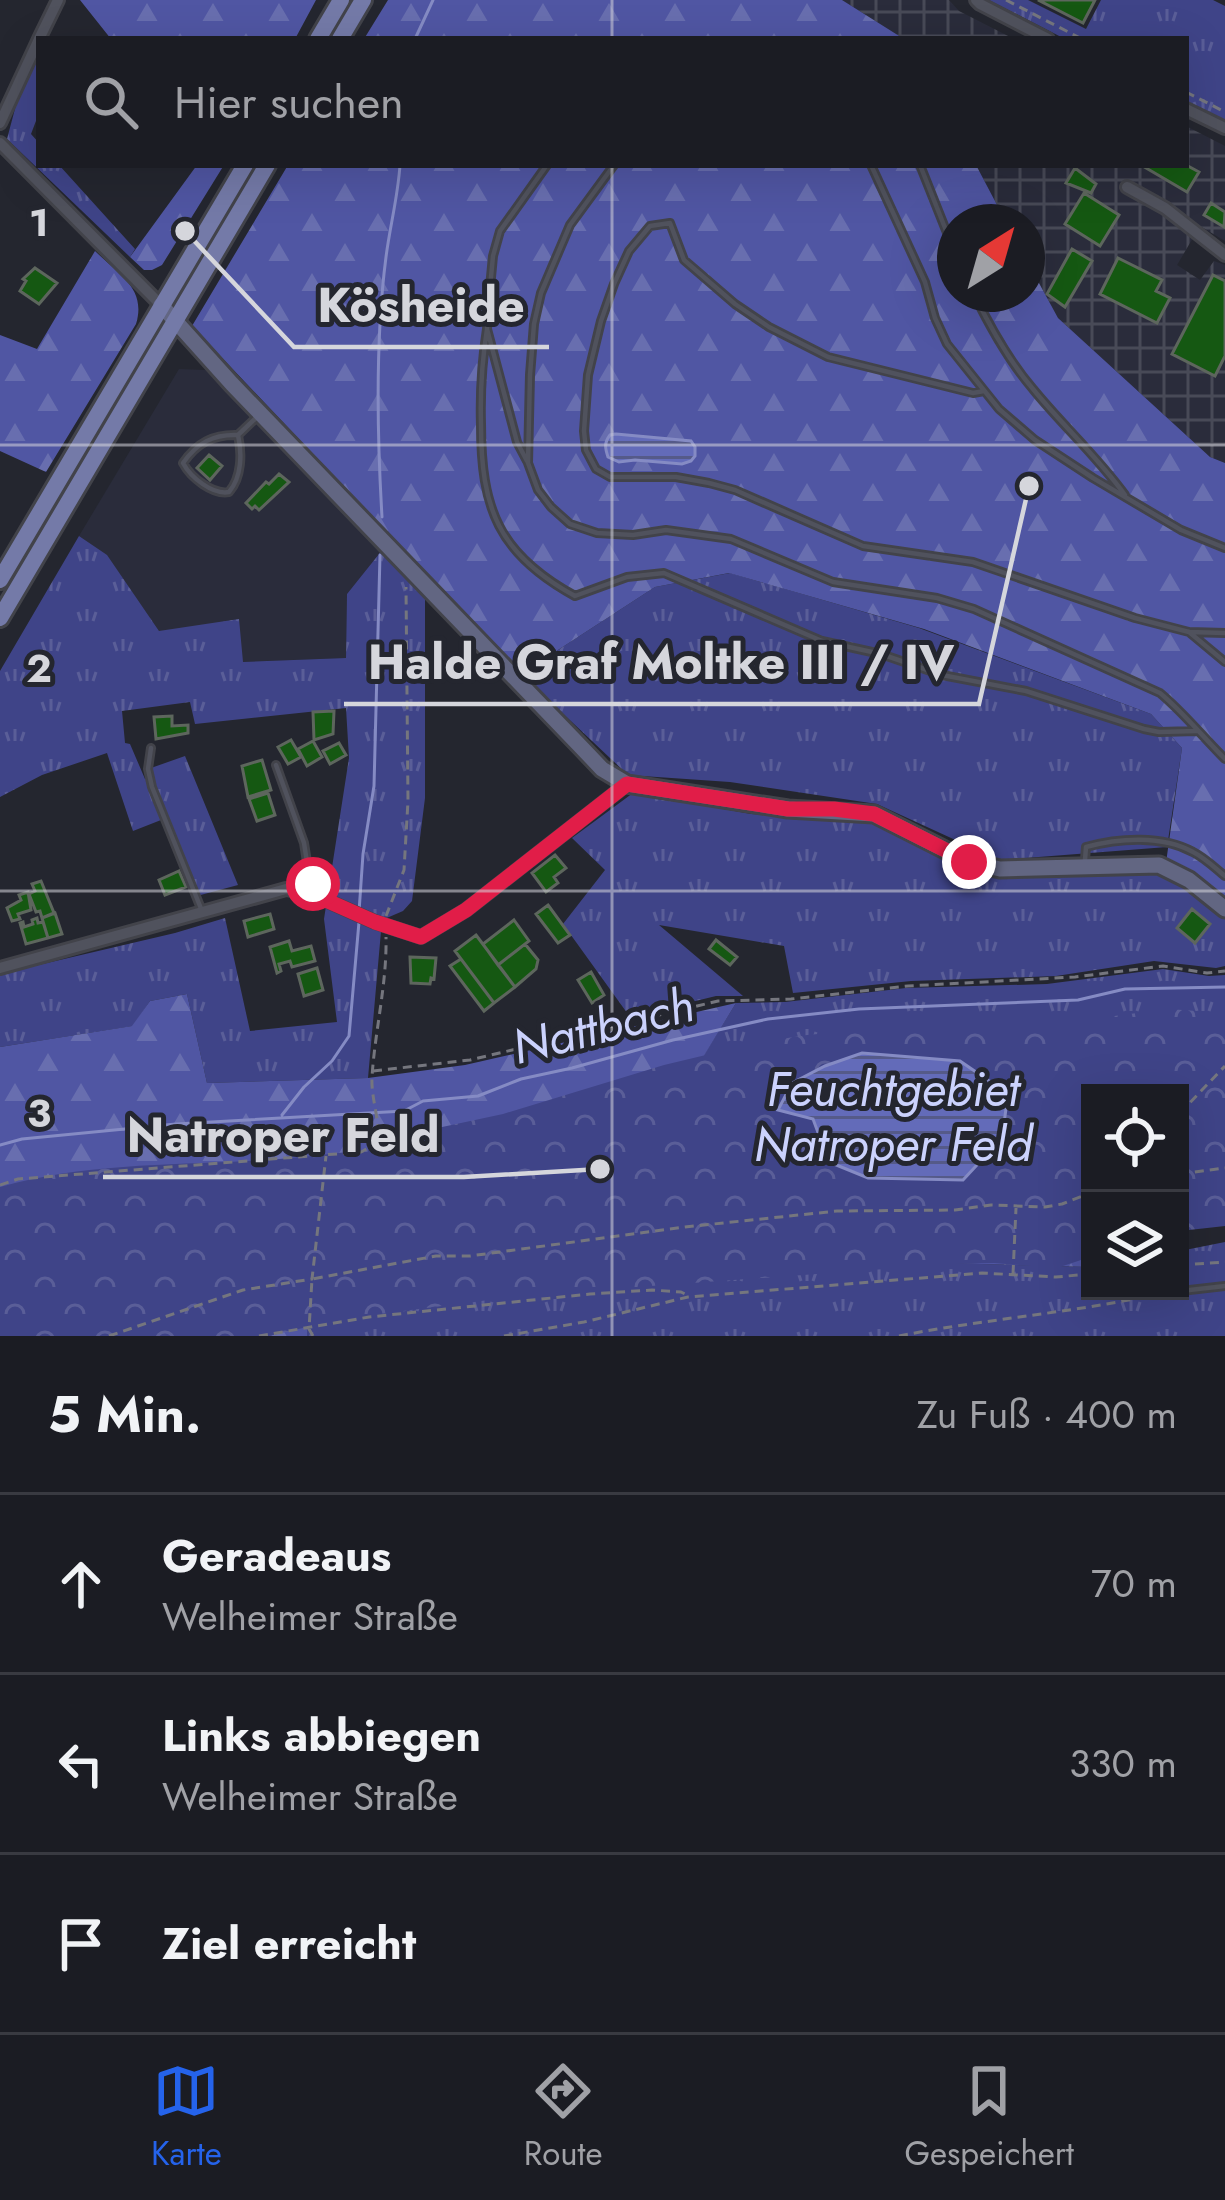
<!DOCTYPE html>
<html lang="de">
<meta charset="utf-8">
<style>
body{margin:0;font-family:Jost,sans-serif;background:#24252b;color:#f1f3f6}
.controls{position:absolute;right:36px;bottom:36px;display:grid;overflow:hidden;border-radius:0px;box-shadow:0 12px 48px #0002}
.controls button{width:108px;height:108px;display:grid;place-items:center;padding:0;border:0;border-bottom:3px solid #393a41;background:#1b1c23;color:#f1f3f6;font:60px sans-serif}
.compass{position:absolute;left:937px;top:204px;width:108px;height:108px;border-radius:50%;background:#1b1c23;box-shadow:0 12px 48px #0002;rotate:37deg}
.stop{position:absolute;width:36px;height:36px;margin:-27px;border:9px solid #e11d48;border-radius:50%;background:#fff}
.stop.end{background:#e11d48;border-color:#fff;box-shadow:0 3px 12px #0008}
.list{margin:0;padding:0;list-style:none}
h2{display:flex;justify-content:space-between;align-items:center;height:156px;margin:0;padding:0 48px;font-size:51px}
h2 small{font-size:39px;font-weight:400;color:#a0a1a6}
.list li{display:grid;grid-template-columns:78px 1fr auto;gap:36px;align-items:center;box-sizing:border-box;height:180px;padding:0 48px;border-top:3px solid #393a41}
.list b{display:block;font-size:45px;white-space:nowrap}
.list p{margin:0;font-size:39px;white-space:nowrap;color:#a0a1a6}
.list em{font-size:39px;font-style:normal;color:#a0a1a6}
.icon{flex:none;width:66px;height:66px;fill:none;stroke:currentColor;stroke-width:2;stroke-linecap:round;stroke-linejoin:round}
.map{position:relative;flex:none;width:1225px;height:1336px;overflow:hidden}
.search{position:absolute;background:#1b1c23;box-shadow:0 12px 48px #0002;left:36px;right:36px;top:36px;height:132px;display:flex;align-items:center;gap:30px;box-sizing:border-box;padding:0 42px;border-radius:0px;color:#a0a1a6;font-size:45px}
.sheet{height:696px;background:#1b1c23}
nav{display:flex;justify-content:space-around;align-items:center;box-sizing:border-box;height:168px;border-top:3px solid #393a41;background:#1b1c23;font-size:33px;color:#a0a1a6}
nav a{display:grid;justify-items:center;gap:6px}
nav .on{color:#2563eb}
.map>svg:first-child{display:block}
.built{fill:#2a2c3b}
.industrial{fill:url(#industrial-grid)}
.grass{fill:url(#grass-tufts)}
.forest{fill:url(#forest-firs)}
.park{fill:url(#park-crowns)}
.water{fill:url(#water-rules);stroke:#858bc4;stroke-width:3}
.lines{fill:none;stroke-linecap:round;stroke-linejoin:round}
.stream{stroke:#858bc4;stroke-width:3}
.building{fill:#155812;stroke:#5d665d;stroke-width:3}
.lane-casing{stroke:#42434a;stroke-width:10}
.street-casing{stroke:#42434a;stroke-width:16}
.secondary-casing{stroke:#42434a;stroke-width:21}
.primary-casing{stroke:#42434a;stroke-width:22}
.path{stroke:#75767e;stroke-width:3;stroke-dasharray:9 6;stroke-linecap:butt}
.lane{stroke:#50525d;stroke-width:4.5}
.street{stroke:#50525d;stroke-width:10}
.secondary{stroke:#626682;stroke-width:15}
.primary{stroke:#747aa8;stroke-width:16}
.route{stroke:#e11d48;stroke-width:15}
.grid{fill:none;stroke:#d5d6dc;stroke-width:3;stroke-opacity:0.55}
.labels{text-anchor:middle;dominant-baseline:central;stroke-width:10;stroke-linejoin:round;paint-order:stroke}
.water-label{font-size:48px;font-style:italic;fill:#cbd2fd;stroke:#24262f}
.grid-label{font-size:39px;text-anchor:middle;font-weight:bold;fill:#d5d6dc;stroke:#24262f;stroke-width:10;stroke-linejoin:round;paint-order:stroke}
.leader{fill:none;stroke:#d5d6dc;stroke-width:4.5}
.callout-dot{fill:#d5d6dc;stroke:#24262f;stroke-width:4.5}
.callout-label{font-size:48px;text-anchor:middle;font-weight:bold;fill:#d5d6dc;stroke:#24262f;stroke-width:10;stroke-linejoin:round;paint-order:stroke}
</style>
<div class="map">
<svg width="1225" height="1336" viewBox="0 0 1225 1336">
<defs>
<pattern id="industrial-grid" width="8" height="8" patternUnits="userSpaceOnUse" patternTransform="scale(3)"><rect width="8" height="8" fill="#2a2c3b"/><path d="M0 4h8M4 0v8" fill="none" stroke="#484a57"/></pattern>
<pattern id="grass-tufts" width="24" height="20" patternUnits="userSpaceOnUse" patternTransform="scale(3)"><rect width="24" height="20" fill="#3f4488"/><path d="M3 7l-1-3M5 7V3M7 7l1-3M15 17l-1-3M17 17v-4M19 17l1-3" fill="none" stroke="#5a5e98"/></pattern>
<pattern id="forest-firs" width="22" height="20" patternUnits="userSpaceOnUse" patternTransform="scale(3)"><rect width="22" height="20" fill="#5056a3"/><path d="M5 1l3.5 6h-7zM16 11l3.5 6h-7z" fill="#686eaf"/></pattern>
<pattern id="park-crowns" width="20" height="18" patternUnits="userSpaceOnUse" patternTransform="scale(3)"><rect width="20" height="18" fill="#3f4488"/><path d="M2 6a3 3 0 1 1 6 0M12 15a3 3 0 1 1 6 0" fill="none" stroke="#5a5e98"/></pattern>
<pattern id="water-rules" width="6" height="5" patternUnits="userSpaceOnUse" patternTransform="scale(3)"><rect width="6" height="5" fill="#636bb9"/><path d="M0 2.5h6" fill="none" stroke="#555a89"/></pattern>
</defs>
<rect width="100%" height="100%" fill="#24262f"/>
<path class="built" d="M179,369l27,1 177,179 -36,45 -1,64 -103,4 -84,-31 -52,-75 -28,-20z"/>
<path class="industrial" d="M842,0h107l10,11 55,28h-110z
M1186,126l39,20v95l-25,-15 -23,39 23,15 14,-19 11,4v198l-15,-6 -152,-139 -31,-57v-39h-21l-30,-57h210z"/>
<path class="grass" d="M989,0h39l58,29 15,-29h112l12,6v115l-39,-20v-62h-121z
M39,54v59l-8,21 8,9v22h20l76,84 -5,8 -123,-118 9,-34z
M79,536l28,19 52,76 80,-12 4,43 103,-4 1,-64 36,-45 42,50v199l-13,103 -9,10 -21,9 -14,158 -161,5 -20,-89 -37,7 -17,25 -133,21v-73l175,-41 50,-15 25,113 87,-9 -13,-103 25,-161 -3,-50 -151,16 -5,-22 -68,9 3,32 5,1 15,35 7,-1 -1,-10 34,-12 53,129 -45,12 -32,-77 -28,11 -26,-78 -65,22 -42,22v-126z
M730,573l189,55 232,86 31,34 -15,99 -168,13 -122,-56 -147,-22 -102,-7 -107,-101 134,-87z
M633,793l118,21 125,7 72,39 207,11 28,11 42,34v50l-9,2 -62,-7 -98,15 -145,5 -118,12 -9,-47 -125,-21 84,71h-27l-86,21 -67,-93 42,-54 -33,-32z
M1163,969l46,7 16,-1v55l-555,80 66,-107 49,-1 121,-14 141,-4z
M1225,1242v94h-918v-18l213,-29 424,-26 146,4v24h90v-40z"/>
<path class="forest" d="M80,0h236l-21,39h-184z
M388,0h454l62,39h-540z
M197,165h27l-62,100 -10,5h-8l-14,-13z
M288,165h688l30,57h-51v72h72v-33l31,57 152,139 15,6v438l-59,-38 16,-115 -31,-34 -227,-85 -195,-56 -74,14 -134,87 -329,-348z
M95,251c23,23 52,37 41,73l-90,148 -46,-21v-116l37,14z
M187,994l20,89 161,-5 97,-13 271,-62 -65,107 419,66v91l-146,-4 -284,16 -353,39v18h-307v-289l132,-21 18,-25z"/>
<path class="park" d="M1168,1009l57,4v213l-45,5v-138h-90v164l-33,11 -63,-5 -40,1 -426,31 -187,24 -72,17h-269v-149c80,-23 166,-22 248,-26 44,-2 87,-8 130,-12l8,-10 117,-25 161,-49 92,-22 51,-8 100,-9 146,-2z"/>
<path class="water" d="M616,434l75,7 4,6v9l-4,5 -9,3 -47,-4 -16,2 -11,-5c-3,-9 -4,-14 2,-22z
M862,1053l98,8 48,33 -6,44 -39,42 -95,-2 -39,-16 -16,-43 -35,-9 14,-27 33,-17z"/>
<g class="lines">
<path class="stream" d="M415,39l18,-39
M382,517c-5,-84 -7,-176 4,-260 4,-31 12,-61 14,-92
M359,912l4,-58 11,-68 6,-231
M282,1115l22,-28 28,-26 17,-25 10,-114
M0,1145l22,-6 154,-15 228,-13 19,-10 55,-5 43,-17 51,-11 101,-28 95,-21 91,-10 219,-9 47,-11 100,-2"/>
</g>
<path class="building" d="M1038,0h57l-12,23z
M1141,165h45l13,7 -12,20z
M1075,168l21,16 -5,9 -25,-10z
M1084,193l35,22 -19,31 -35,-22z
M1211,203l14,9 -1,15 -20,-12z
M1072,249l20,12 -27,46 -18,-13z
M1118,258l44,22 -6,11 14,7 -13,25 -57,-29z
M35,268l22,15 -18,21 -19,-13 6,-10 -3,-2z
M1213,275l12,6v75l-10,20 -43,-22z
M209,455l13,11 -12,14 -13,-12z
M279,474l10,8 -30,28 -4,-4 -3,3 -6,-6 20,-21 3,2z
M334,711l-1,23 -19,6 -1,-28z
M172,716v10l16,-1v8l-32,6 -2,-22z
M291,740l10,17 -13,7 -10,-17z
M313,741l9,16 -15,9 -9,-17z
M339,743l7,12 -16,9 -7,-13z
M262,760l9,30 -23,7 -6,-31z
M268,793l7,22 -18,6 -8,-22z
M555,855l11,13 -12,9 4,6 -12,9 -14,-19z
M179,871l7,16 -21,8 -6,-15z
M41,881l13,32 -12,5 -2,-7 -4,1 -7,-18 6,-3 -3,-7z
M28,892l3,18 -13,4 2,5 -8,2 -5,-13 14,-8 -2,-5z
M548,905l22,30 -12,8 -22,-29z
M1192,909l18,15 -15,19 -18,-15z
M55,913l7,21 -14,4 -6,-20z
M270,914l4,15 -26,8 -4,-16z
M37,918l1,5 5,-1 5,16 -22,6 -6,-21 3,-1 1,5 9,-3 -1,-4z
M514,920l15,21 -31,24 -15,-21z
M476,935l39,52 -21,16 -39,-52z
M716,940l21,17 -7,8 -21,-16z
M289,941l3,10 19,-5 4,15 -23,6 -2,-6 -11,3 2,7 -4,2 -7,-26z
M525,944l13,16 -2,9 -21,18 -17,-22z
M410,957l26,1 -2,21 -3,-1 -1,6 -19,-1z
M461,959l33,44 -10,8 -34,-45z
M317,968l6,22 -19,6 -6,-22z
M591,972l13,23 -12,8 -14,-23z"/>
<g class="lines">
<g class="lane-casing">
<path id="lane" d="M614,165l-44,60 -29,68 -7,31 -4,51 -2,88 10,27 13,17 19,17 27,9 36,2 33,-5 65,9 102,43 104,16 37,11 186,84c24,20 43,44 65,66
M871,165l54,117 10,36 12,26 52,65 36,31 58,38 88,52 44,18
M920,165l35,88
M974,294c16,33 35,67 59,95 30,37 63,66 92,106
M487,329c-5,32 -7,62 -6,95 0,84 17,130 94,172l52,-19 37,-4 158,68 59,13 61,21 84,16 118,38 15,3 38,-1
M984,391l-11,2 -145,-36 -59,-30 -34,-23 -51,-44 -14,-37 -20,3 -21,25 -15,33 -13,37 -13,54 -4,56 2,19 10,19 14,8h66l33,6 26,7 128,56 110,16 162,56 54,14 36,1
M238,435c4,18 4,42 -9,57 -16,3 -38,-14 -46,-29 14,-20 30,-29 55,-28l19,-18
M527,461l-10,-19 -30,-113 2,-31 4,-42 7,-25 47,-66
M1189,632l36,30
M151,748l-3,21 4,18 50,124
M276,765l28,78 8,51
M1085,860l1,-13c33,-9 76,-12 107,5 12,6 22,16 32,24
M1163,1293l62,-7"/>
</g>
<g class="street-casing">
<path id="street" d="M976,0l4,4 68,35
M39,39l19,-39
M1186,109l39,19
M0,123l39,-84
M0,143l161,162
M1127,187l38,21 60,47
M0,968l286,-79 26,5 63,28 46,15 45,-27 161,-126"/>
</g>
<g class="secondary-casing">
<path id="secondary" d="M161,305l71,79 351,365 19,20 25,15 161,25 86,5 95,48 31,7 159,-4 30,15 36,29"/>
</g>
<g class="primary-casing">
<path id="primary" d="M318,39l23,-39
M340,39l23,-39
M0,580l245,-415
M0,618l267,-453"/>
</g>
<path class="path" d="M1006,0l76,39
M1186,92l39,20
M386,916l18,-46 4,-69 -2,-214
M373,1071l97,-11 248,-59 73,-2 117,-13 167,-9 88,-11 44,7 18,-2
M1180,1113l45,-47
M1180,1174l45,-6
M0,1185l18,-6 343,-27c9,-5 17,-8 17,-19 0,-19 -7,-37 -6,-56 3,-47 15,-93 14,-140
M1180,1265l45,-3
M1013,1274l3,-66
M109,1336l134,-46 69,-11 14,-123
M259,1336l110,-19 221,-23 62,-4 29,2 4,2
M313,1336l-4,-7 3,-50 124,-23h34l215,-29 152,-16 118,-1 36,-5 54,2 17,-3 28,-11
M504,1336l80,-14 104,-25 294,-24 74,4 34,-3
M899,1336c86,-17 173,-23 259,-42"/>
<use href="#lane" class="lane"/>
<use href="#street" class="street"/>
<use href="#secondary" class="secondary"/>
<use href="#primary" class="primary"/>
</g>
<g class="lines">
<path class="route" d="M313,884l-1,10 63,28 46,15 45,-27 161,-126 161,25h46l40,5 95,48"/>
</g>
<path class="grid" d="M612,0v39M612,165v1171M0,445h1225M0,891h1225"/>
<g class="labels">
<g class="water-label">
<text transform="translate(603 1026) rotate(-14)">Nattbach</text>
<text x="893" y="1089">Feuchtgebiet<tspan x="893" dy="55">Natroper Feld</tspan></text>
</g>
</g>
<g class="grid-label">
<text x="39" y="236">1</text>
<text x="39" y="682">2</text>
<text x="39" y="1127">3</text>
</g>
<path class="leader" d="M185 231L294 347H549M1029 486L979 704H344M600 1169L464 1177H103"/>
<g class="callout-dot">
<circle cx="185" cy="231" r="12"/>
<circle cx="1029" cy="486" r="12"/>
<circle cx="600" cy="1169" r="12"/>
</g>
<g class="callout-label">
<text x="421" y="322">Kösheide</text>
<text x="661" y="679">Halde Graf Moltke III / IV</text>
<text x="283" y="1152">Natroper Feld</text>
</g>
</svg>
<div class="controls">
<button><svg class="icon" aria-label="locate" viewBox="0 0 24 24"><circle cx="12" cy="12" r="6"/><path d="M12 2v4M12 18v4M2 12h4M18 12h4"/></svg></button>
<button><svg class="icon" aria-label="layers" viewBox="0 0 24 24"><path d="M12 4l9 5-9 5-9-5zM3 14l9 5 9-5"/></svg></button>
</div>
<svg class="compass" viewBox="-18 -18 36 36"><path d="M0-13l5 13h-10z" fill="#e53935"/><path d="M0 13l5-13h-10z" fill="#a0a1a6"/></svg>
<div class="stop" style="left:313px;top:884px"></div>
<div class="stop end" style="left:969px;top:862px"></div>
<div class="search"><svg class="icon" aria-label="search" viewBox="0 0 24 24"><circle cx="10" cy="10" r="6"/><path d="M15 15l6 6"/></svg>Hier suchen</div>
</div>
<section class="sheet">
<h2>5 Min.<small>Zu Fuß · 400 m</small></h2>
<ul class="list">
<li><svg class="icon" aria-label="ahead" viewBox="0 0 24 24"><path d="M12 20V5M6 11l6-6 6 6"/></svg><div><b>Geradeaus</b><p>Welheimer Straße</p></div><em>70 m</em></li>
<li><svg class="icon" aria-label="left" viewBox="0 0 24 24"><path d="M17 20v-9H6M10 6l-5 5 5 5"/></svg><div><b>Links abbiegen</b><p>Welheimer Straße</p></div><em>330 m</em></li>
<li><svg class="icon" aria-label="arrive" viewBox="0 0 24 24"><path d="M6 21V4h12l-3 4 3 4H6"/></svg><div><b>Ziel erreicht</b></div></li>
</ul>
</section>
<nav>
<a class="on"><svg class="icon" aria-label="map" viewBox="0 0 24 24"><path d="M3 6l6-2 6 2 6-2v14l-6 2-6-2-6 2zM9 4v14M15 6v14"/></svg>Karte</a>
<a><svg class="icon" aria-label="directions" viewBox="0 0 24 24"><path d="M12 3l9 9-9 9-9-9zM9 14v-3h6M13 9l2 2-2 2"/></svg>Route</a>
<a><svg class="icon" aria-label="saved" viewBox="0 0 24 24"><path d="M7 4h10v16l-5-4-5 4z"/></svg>Gespeichert</a>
</nav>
